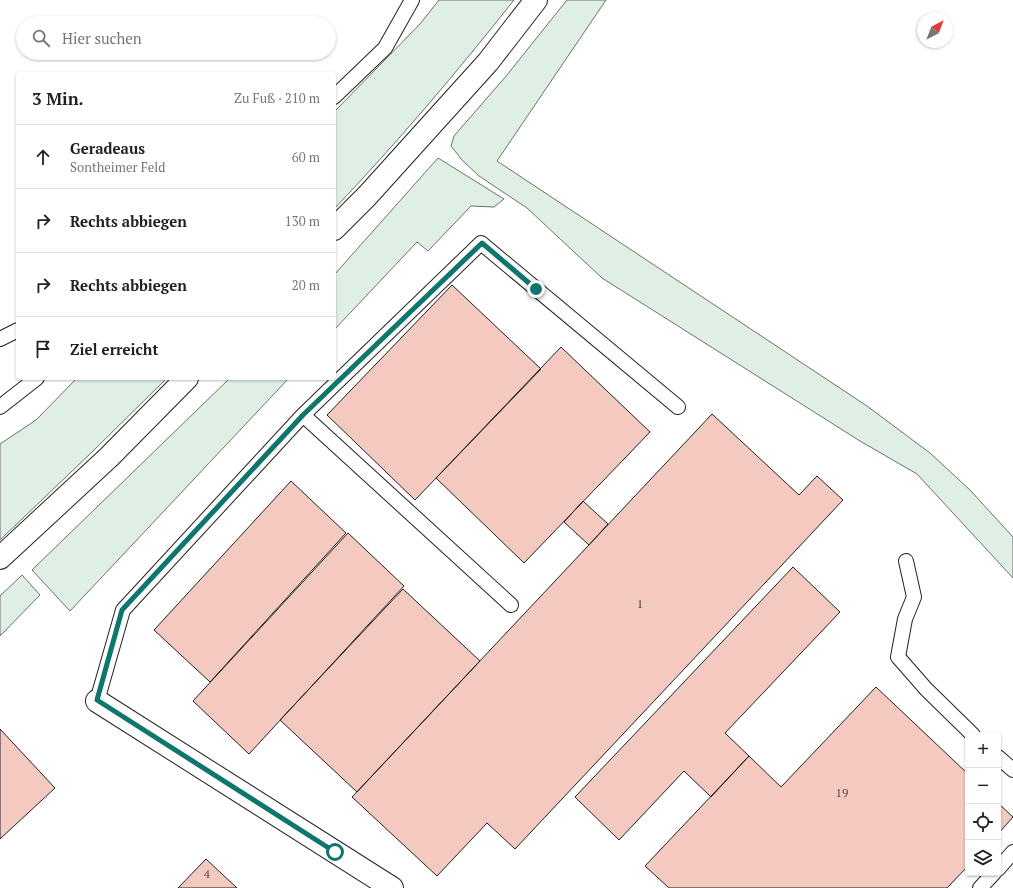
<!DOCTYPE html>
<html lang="de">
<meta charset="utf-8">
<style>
body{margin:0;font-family:"PT Serif",serif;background:#f6f6f6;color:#222}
.controls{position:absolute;right:12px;bottom:12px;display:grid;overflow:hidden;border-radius:4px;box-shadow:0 1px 3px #0004}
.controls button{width:36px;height:36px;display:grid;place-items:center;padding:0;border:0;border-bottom:1px solid #e0e0e0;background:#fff;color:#222;font:20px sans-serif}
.compass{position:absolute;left:917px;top:12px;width:36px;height:36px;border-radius:50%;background:#fff;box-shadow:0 1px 3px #0004;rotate:42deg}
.stop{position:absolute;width:12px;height:12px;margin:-9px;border:3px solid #0f766e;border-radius:50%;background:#fff}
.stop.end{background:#0f766e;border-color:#fff;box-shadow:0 1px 4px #0008}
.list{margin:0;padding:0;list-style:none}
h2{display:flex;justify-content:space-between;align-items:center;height:52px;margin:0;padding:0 16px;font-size:17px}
h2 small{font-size:13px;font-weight:400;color:#767676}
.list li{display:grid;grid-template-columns:26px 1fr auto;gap:12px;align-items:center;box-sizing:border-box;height:64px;padding:0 16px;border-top:1px solid #e0e0e0}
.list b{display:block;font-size:15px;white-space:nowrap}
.list p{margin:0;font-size:13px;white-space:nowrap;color:#767676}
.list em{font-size:13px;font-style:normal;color:#767676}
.icon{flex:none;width:22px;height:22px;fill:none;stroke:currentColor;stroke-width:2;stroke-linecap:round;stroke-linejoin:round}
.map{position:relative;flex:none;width:1013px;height:888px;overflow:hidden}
.search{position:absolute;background:#fff;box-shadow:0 1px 3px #0004;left:16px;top:16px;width:320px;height:44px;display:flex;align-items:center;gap:10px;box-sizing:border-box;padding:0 14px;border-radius:22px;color:#767676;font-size:15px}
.panel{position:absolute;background:#fff;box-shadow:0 1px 3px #0004;left:16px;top:72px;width:320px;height:308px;border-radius:4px}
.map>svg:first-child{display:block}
.green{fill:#e0efe3;stroke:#6f6f6f}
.building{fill:#f3c9c0;stroke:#222}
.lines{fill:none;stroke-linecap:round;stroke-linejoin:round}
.lane-casing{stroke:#222;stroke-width:16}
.street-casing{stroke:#222;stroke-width:24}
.primary-casing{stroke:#222;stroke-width:24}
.lane{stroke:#fff;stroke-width:14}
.street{stroke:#fff;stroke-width:22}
.primary{stroke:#fff;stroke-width:22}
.route{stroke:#0f766e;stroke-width:5}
.labels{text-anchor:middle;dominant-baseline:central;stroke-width:3;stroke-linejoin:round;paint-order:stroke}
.number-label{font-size:12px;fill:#564c4a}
</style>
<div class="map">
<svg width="1013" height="888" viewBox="0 0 1013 888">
<rect width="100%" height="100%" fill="#fff"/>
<path class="green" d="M439,0h75c-57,72 -117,143 -180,209v-97l86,-88z
M567,0h39l-109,161 370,245 63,47 40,37 43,47v41l-96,-104 -57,-33 -258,-163 -75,-70 -48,-32 -17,-16 -11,-14 3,-10 53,-61z
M438,158l66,41 -10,8 -23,-1 -43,45 -11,-9 -83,88v-55z
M77,378h90l-75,74 -92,88v-96l36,-24z
M230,378h59l-219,233 -38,-41z
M22,575l18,20 -40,41v-40z"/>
<path class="building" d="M452,285l89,84 -126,131 -88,-85z
M561,347l89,85 -126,131 -88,-85z
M712,414l87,81 18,-19 26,24 -328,349 -28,-26 -50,53 -85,-79z
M291,481l55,52 -136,149 -56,-52z
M583,501l25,23 -19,21 -25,-23z
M348,533l56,53 -155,168 -56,-53z
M793,567l47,45 -115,121 24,23 -38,41 -27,-26 -65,69 -44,-43z
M403,589l77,72 -123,131 -77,-72z
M876,687l92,87v92l-21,22h-278l-24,-22 104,-110 32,31z
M0,729l55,59 -55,51z
M998,803l15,14 -15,17z
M206,859l31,29h-59z"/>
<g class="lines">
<g class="lane-casing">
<path id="lane" d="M334,97l51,-49 27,-48
M0,339l18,-9
M0,407l37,-29
M303,415l208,190
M906,561l8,36 -9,22 -7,38 28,32 47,46
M97,701l26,-91 180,-195 178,-172 197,164
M998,757l15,13
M998,869l15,-17
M980,888l14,-15"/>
</g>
<g class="street-casing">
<path id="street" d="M97,701l295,187"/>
</g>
<g class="primary-casing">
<path id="primary" d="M334,229l33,-33 121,-134 48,-62
M0,558l109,-101 78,-79"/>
</g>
<use href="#lane" class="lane"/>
<use href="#street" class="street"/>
<use href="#primary" class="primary"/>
</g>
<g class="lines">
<path class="route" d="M335,852l-238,-152 25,-90 181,-195 179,-172 54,46"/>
</g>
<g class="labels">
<g class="number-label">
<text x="640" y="603">1</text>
<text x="842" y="792">19</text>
<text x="207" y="873">4</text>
</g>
</g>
</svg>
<div class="controls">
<button>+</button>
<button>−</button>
<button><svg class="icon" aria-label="locate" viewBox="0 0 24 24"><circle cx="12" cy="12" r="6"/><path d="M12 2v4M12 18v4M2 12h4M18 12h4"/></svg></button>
<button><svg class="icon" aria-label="layers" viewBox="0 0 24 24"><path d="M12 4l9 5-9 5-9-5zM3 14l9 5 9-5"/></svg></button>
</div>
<svg class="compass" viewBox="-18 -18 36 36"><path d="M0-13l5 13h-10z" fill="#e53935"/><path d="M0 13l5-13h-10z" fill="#767676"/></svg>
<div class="stop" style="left:335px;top:852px"></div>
<div class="stop end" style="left:536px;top:289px"></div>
<div class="search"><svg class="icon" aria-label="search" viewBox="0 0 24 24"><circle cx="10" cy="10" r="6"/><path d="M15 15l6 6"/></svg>Hier suchen</div>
<section class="panel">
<h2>3 Min.<small>Zu Fuß · 210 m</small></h2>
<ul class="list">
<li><svg class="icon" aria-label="ahead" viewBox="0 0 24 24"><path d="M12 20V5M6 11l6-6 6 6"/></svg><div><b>Geradeaus</b><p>Sontheimer Feld</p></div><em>60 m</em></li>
<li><svg class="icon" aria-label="right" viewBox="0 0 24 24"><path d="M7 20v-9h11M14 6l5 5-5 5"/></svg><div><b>Rechts abbiegen</b></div><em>130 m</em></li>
<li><svg class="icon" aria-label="right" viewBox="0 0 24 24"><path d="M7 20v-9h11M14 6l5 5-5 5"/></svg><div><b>Rechts abbiegen</b></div><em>20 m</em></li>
<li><svg class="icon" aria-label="arrive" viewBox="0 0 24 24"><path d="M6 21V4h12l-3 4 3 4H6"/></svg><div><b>Ziel erreicht</b></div></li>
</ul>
</section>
</div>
